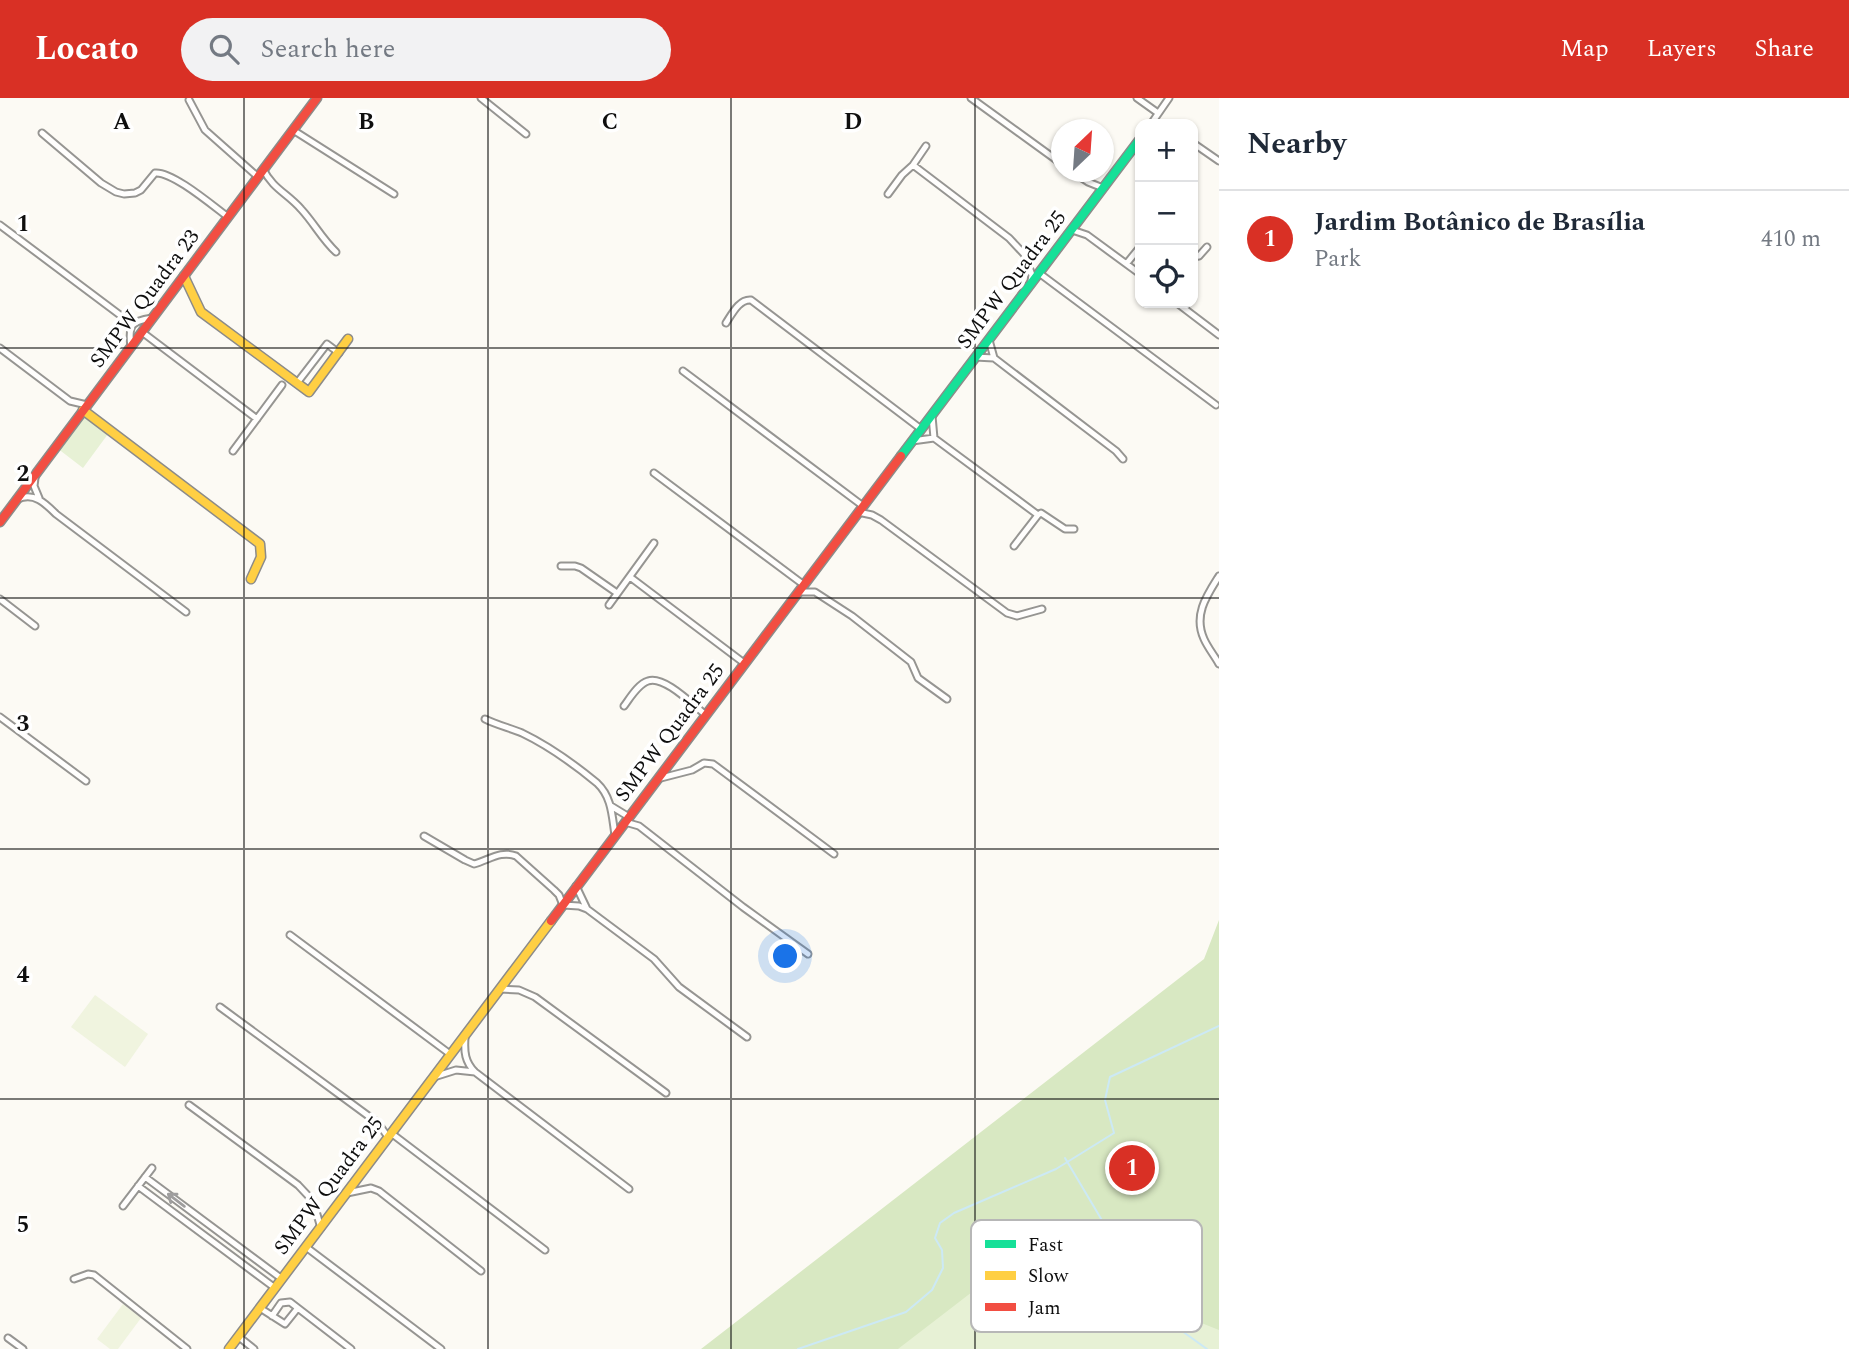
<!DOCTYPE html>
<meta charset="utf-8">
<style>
body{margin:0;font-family:Spectral,serif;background:#f2f2f3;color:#1f2937}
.controls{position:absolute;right:21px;top:21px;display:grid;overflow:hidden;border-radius:14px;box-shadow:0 2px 5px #0004}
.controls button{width:63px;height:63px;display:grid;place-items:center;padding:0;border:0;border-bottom:2px solid #e0e1e3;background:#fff;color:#1f2937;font:35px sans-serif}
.compass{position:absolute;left:1051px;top:21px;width:63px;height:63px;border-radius:50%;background:#fff;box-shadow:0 2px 5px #0004;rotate:25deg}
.you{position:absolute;left:786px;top:859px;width:24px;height:24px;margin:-18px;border:5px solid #fff;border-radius:50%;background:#1a73e8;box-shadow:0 0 0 10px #1a73e833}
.badge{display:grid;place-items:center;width:46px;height:46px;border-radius:50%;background:#d93025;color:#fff;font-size:23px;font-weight:700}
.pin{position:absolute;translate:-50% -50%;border:4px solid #fff;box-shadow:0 2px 7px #0006}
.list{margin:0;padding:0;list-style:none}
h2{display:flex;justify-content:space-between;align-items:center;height:91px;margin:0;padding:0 28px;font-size:30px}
h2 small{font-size:23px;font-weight:400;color:#747a83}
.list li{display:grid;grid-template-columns:46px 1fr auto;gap:21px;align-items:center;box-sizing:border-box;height:98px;padding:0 28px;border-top:2px solid #e0e1e3}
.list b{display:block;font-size:26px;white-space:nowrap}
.list p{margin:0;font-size:23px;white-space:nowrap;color:#747a83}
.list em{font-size:23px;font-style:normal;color:#747a83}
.icon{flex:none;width:38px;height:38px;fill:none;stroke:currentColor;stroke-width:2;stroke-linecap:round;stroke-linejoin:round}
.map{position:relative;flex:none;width:1219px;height:1251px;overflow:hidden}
header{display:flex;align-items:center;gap:42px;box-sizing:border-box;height:98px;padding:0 35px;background:#d93025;color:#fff}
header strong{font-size:33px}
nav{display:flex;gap:38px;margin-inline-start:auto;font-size:24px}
.search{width:490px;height:63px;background:#f2f2f3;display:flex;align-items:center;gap:18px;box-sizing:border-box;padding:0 24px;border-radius:38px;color:#747a83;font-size:26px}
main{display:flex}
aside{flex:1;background:#fff}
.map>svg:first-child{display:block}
.green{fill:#e7f1d5}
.forest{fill:#d8e8c2}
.pitch{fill:#f0f4df}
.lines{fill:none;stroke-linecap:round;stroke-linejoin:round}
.stream{stroke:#cce9f5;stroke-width:2}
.street-casing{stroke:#969592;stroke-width:9}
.fast-casing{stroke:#8c8b89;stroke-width:11}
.slow-casing{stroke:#8c8b89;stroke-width:11}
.jam-casing{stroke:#8c8b89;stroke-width:11}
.street{stroke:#fffefd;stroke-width:5}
.fast{stroke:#16e098;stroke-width:8}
.slow{stroke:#ffcf43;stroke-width:8}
.jam{stroke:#f24e42;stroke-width:8}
.oneway{stroke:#9f9e9e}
.grid{fill:none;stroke:#0f0f0f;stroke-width:2;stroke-opacity:0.55}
.labels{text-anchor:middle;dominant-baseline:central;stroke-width:7;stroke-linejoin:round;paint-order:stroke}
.street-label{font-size:21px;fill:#0f0f0f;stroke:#fff}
.key{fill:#fff;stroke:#b7b7b7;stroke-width:2}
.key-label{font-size:19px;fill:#0f0f0f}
.grid-label{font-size:23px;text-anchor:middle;font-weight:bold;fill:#0f0f0f;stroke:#fff;stroke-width:7;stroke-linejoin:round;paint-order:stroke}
</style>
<header>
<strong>Locato</strong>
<div class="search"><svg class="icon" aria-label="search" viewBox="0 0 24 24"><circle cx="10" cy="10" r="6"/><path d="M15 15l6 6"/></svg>Search here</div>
<nav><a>Map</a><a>Layers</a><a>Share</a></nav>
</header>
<main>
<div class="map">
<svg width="1219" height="1251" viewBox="0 0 1219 1251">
<rect width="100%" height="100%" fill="#fcfaf4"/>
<path class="green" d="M83,317l25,19 -25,34 -26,-20z
M1219,889v362h-348z"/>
<path class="forest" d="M1219,822v410l-195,-78 -126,97h-197l503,-390z"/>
<path class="pitch" d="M95,897l53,39 -23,33 -54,-40z
M123,1206l18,14 -23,31h-8l-13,-10z"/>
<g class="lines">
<path class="stream" d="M1065,1060l92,155 50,36
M798,1251l108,-37 26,-22 11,-22 -1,-18 -7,-12 5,-15 14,-10 102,-44 58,-36 -9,-33 5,-23 109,-51"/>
<g class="street-casing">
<path id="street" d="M481,0l45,36
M971,0l91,66
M1137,0l21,15
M189,2l16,30 53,47
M1151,26l18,-26
M293,32l101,64
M42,35l59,50 15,9 8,2 11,-1 6,-3 14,-17c17,-2 58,33 73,44
M1193,45l26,18
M913,67l96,73 15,16 8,21 -1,6
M263,71c10,20 24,24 38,40 13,14 21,30 35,43
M1073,74l15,10 15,6
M888,96l14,-19 11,-10 13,-19
M0,127l132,99
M1072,132l15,5 53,39
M1193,159l6,-1 8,-9
M1127,165l13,-16
M1039,175l177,132
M1177,205l42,32
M726,225c6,-9 13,-24 25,-23l170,129
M142,234l115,87
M989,242l5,18 122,93 7,8
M131,249c-3,-22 0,-26 21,-29
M0,250l70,53 17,4
M975,259l19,1
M683,273l180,135
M297,285l30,-39 12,9
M932,318l2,22
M912,343l22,-3 104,77
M233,353l49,-66
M654,375l150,112
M35,380l-1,8 5,12
M18,401c16,-7 27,4 38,15l130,98
M858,414l14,3 9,5 126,93 10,3 25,-7
M1014,448l24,-31 3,-2 24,16h9
M561,468h14l6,2 36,25
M1219,478c-12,19 -26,39 -15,63 4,9 10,16 15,25
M630,479l114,86
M799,494h16l37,24 59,46 7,16 29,21
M0,501l35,27
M609,507l45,-62
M624,608c6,-8 14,-22 24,-25 16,-6 45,24 58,34
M0,619l86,64
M485,621c12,6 25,9 37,14 27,13 52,31 75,50 15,14 15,33 18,52
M661,680l31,-8 12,-7 9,1 121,90
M611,708l18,11
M625,724l14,4 104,81 65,47
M424,738l41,24 9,4c15,-4 27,-14 42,-8l38,34 5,5 4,10 16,1 8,3 67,50 25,28 68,50
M576,788l11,23
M290,837l160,119
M500,891l19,1 16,7 131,96
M220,909l158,116 10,14
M465,940c-1,14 0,24 10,34l154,117
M437,978l19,-6 19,2
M189,1007l109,80 15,16 8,27
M391,1035l154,117
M145,1079l137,102
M138,1088l137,102
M347,1095l24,-5 8,3 102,80
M123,1108l29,-38
M306,1149l135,102
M74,1181l14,-5 6,1 93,74
M260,1210l25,16 12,-15
M272,1218l9,-13 9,-1 61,47
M239,1239l15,12
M8,1240l15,11"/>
</g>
<g class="fast-casing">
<path id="fast" d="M901,358l239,-317"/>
</g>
<g class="slow-casing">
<path id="slow" d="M184,178l17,36 108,80 39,-53
M83,312l177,134 1,13 -10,22
M229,1251l322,-428"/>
</g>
<g class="jam-casing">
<path id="jam" d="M0,424l317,-424
M551,823l350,-465"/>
</g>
<use href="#street" class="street"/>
<use href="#fast" class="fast"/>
<use href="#slow" class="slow"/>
<use href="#jam" class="jam"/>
</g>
<defs><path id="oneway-shaft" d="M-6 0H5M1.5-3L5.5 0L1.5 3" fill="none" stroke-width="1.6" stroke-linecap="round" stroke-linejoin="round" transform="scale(1.75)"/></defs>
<use class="oneway" href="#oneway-shaft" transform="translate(176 1102) rotate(-143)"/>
<path class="grid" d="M244,0v1251M488,0v1251M731,0v1251M975,0v1251M0,250h1219M0,500h1219M0,751h1219M0,1001h1219"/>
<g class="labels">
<g class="street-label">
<text transform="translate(1012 182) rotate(-53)">SMPW Quadra 25</text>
<text transform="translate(145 201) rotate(-53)">SMPW Quadra 23</text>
<text transform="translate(670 635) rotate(-53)">SMPW Quadra 25</text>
<text transform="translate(329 1088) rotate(-53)">SMPW Quadra 25</text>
</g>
</g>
<rect x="971" y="1122" width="231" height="112" rx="10" class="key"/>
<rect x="985" y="1142" width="31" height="8" fill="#16e098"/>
<rect x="985" y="1173" width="31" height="9" fill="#ffcf43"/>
<rect x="985" y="1205" width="31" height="8" fill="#f24e42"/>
<g class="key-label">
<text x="1028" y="1153">Fast</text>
<text x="1028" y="1184">Slow</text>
<text x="1028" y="1216">Jam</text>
</g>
<g class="grid-label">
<text x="122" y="31">A</text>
<text x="366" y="31">B</text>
<text x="610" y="31">C</text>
<text x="853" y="31">D</text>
<text x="23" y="133">1</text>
<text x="23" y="383">2</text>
<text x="23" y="633">3</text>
<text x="23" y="884">4</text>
<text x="23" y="1134">5</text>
</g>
</svg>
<div class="controls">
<button>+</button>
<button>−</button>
<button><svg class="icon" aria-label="locate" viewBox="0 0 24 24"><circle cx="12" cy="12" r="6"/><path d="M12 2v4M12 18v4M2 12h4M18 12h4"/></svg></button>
</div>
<svg class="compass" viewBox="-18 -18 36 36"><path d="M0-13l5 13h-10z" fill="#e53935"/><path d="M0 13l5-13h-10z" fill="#747a83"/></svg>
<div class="you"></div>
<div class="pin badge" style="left:1132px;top:1070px">1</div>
</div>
<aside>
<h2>Nearby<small></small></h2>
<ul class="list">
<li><span class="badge">1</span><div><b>Jardim Botânico de Brasília</b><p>Park</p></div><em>410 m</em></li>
</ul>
</aside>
</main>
